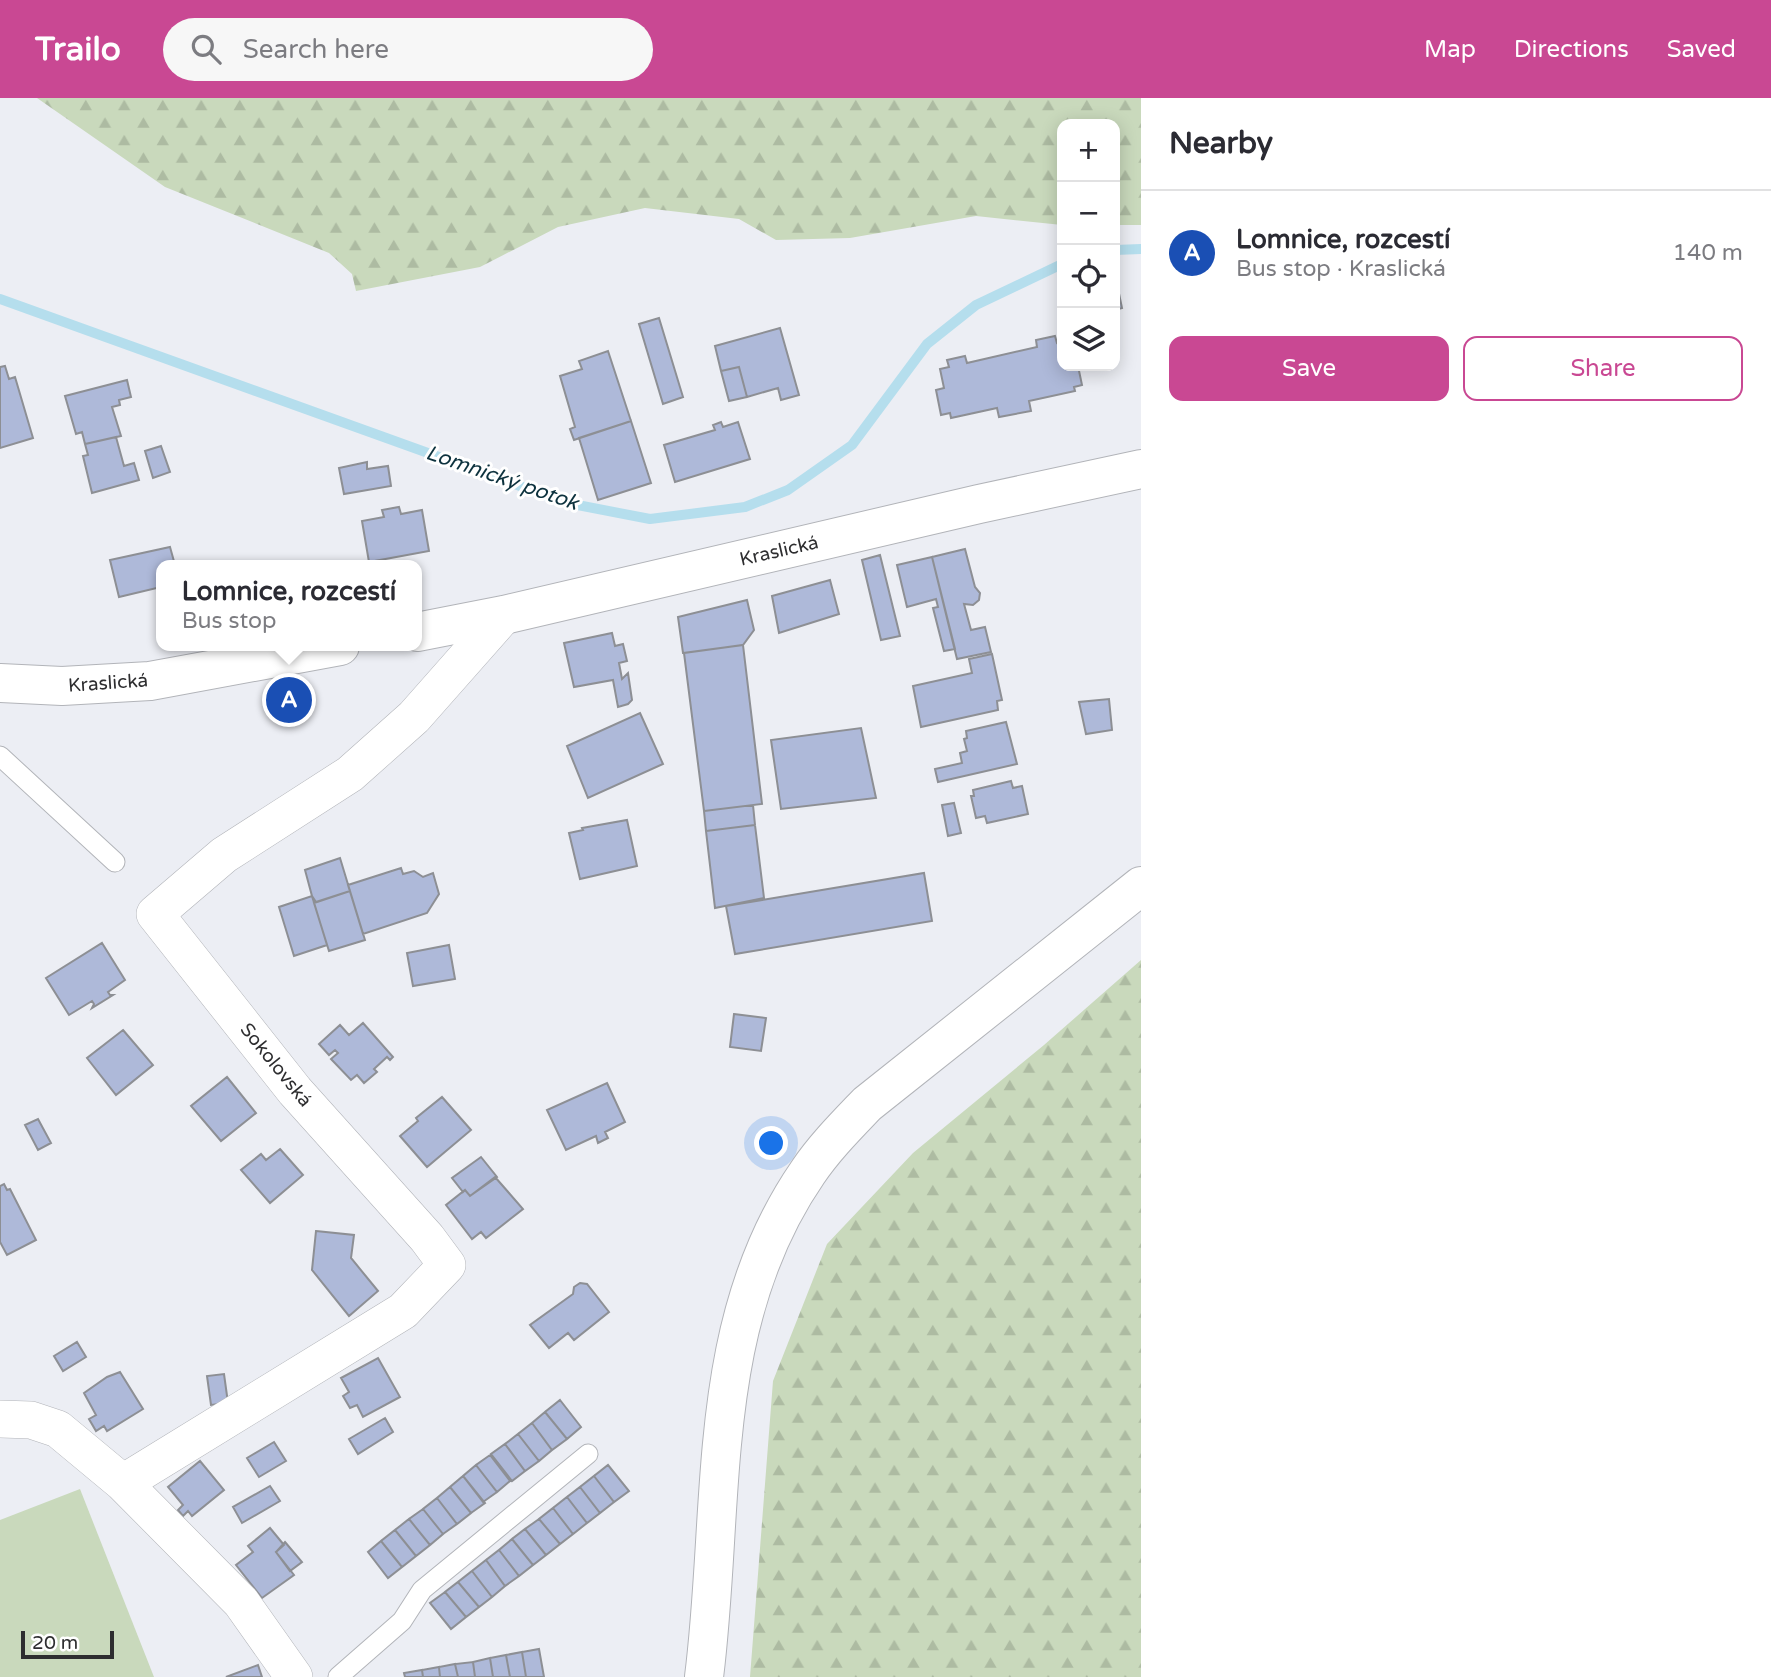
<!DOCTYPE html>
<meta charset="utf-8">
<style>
body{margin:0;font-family:"Varela Round",sans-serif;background:#f7f7f7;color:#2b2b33}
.controls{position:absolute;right:21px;top:21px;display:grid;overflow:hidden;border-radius:14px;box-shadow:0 4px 18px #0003}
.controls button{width:63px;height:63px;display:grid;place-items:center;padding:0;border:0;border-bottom:2px solid #e1e1e2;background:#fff;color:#2b2b33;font:35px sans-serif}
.scale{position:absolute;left:21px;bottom:18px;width:93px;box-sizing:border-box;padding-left:7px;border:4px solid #2e2e30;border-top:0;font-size:19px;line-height:24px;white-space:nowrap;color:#2e2e30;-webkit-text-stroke:5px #fff;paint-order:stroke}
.you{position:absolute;left:772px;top:1046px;width:24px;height:24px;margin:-18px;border:5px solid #fff;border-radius:50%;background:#1a73e8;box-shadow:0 0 0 10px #1a73e833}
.badge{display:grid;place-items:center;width:46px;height:46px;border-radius:50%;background:#c94893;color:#fff;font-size:23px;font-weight:700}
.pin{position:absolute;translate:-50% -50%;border:4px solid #fff;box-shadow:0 2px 7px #0006}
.popup{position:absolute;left:156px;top:462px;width:266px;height:91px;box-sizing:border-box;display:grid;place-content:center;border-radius:14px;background:#fff;filter:drop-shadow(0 2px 5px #0005);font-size:23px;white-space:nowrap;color:#7c7c81}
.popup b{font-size:26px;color:#2b2b33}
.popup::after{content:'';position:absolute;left:50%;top:100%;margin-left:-14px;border:14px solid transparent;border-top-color:#fff}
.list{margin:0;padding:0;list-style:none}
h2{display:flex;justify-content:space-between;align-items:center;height:91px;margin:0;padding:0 28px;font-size:30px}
h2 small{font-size:23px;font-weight:400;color:#7c7c81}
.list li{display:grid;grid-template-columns:46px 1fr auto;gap:21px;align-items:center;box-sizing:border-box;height:126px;padding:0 28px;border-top:2px solid #e1e1e2}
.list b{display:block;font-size:26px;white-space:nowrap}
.list p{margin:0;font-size:23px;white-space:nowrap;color:#7c7c81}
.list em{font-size:23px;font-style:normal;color:#7c7c81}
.actions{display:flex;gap:14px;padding:21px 28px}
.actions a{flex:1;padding:16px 0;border:2px solid #c94893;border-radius:14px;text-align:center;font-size:24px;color:#c94893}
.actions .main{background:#c94893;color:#fff}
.icon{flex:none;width:38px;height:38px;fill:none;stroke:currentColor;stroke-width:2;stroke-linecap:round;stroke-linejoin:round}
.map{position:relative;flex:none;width:1141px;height:1579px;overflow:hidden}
header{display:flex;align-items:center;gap:42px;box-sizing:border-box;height:98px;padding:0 35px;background:#c94893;color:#fff}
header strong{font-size:33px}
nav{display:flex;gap:38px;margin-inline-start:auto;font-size:24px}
.search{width:490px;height:63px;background:#f7f7f7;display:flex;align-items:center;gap:18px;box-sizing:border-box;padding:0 24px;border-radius:38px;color:#7c7c81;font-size:26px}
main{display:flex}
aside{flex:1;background:#fff}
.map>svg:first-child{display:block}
.forest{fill:url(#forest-firs)}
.park{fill:#c9d9bc}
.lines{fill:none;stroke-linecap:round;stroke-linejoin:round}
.stream{stroke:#b5deed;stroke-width:10}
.building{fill:#aeb9d9;stroke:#8d8f94;stroke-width:2}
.lane-casing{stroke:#b2b4b9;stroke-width:21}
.street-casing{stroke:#b2b4b9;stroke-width:38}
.secondary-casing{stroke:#b2b4b9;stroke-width:40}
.lane{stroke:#fff;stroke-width:19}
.street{stroke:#fff;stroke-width:37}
.secondary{stroke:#fff;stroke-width:38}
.labels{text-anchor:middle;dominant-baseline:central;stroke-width:6;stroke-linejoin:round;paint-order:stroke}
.street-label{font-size:19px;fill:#2e2e30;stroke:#fff}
.water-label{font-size:21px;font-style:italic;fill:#0d323e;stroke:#fff}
</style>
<header>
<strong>Trailo</strong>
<div class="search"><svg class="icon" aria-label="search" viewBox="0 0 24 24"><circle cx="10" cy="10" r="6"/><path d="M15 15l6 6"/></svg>Search here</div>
<nav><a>Map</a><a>Directions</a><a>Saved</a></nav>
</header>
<main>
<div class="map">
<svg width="1141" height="1579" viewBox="0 0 1141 1579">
<defs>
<pattern id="forest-firs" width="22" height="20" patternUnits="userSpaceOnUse" patternTransform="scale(1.75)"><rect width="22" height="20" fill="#c9d9bc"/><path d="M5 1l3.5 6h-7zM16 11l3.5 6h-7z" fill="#adbba2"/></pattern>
</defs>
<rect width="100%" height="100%" fill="#eceef4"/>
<path class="forest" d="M37,0h1104v127h-26v-101h-53v101l-86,-9 -126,22 -74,2 -37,-21 -94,-11 -87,19 -78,40 -124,24 -4,-17 -23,-21 -164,-66z
M1141,862v717h-391l23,-296 54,-137 86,-91 131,-108z"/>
<path class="park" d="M80,1391l74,188h-154v-157z"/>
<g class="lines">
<path class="stream" d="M1115,152l26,-1
M0,201l567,204 83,16 95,-12 43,-17 64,-45 75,-101 49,-39 86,-41"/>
</g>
<path class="building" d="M1116,181l6,29 -7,2v-30z
M659,220l24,79 -20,7 -24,-80z
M780,230l19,67 -18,5 -3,-12 -31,9 -8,-30 -18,4 -6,-25z
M1055,238l2,7 5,-1v24h16l4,19 -8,2 1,4 -46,10 2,10 -32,6 -2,-9 -46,10 -1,-5 -9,2 -5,-25 8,-2 -4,-19 9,-2 -2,-7 18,-4 2,7 70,-16 -1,-7z
M608,253l23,70 -57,19 -4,-11 5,-2 -15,-51 22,-7 -3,-8z
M5,268l4,13 6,-2 18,61 -33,10v-81z
M739,269l8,30 -18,4 -8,-30z
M127,282l4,17 -12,3 1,5 -8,2 9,29 -36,8 -3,-12 -6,2 -11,-38z
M631,323l20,62 -53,17 -19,-62z
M721,324l2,5 15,-5 12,37 -75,23 -11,-37 51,-15 -2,-5z
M116,339l8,29 10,-3 5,17 -47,13 -9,-37 5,-1 -3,-11z
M161,348l9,26 -17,6 -8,-27z
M367,364v7l21,-3 3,20 -47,8 -5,-26z
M399,409l2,7 21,-4 7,41 -60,11 -7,-41 22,-4 -2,-7z
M170,449l5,18h-14v22l-42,10 -9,-37z
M965,451l10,38 5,6 -1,7 -6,5 -9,-1 7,26 14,-3 6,25 -34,7 -25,-102z
M880,457l20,81 -19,4 -19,-80z
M932,459l23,92 -11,2 -11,-43 5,-1 -2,-8 -29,8 -10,-42z
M830,482l9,34 -60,19 -7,-37z
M747,502l7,30 -11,15 -60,8 -5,-36z
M612,535l3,13 8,-2 4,17 -8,2 3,16 6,-6 4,27 -4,4 -10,3 -5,-27 -39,7 -10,-44z
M743,547l19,159 -58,7 -20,-158z
M992,556l10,46 -5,1 1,9 -77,17 -8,-41 59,-13 -3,-14z
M1109,601l3,31 -26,4 -7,-32z
M640,615l23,51 -75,34 -21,-52z
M1006,624l11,42 -79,18 -3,-13 27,-6 -2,-10 7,-2 -3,-12 3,-1 -1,-7z
M861,630l15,70 -95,11 -10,-69z
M1011,683l2,7 9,-2 6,28 -41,9 -2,-7 -9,2 -5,-22h3l-1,-6z
M954,705l7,30 -13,3 -6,-31z
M753,707l2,20 -49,6 -2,-20z
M627,722l10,46 -57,13 -11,-46 14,-3 -1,-2z
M755,727l9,73 -49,10 -9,-77z
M340,760l10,33 -34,11 -4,-6 -7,-26z
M401,770l2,6 11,-3 9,6 10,-4 6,21 -12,19 -64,21 -15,-49z
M924,775l8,48 -197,33 -9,-48z
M350,793l15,49 -36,11 -15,-48z
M312,798l15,49 -33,11 -15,-49z
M102,845l23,37 -17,12 2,3h3l-21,13 2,-4 -2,-3 -23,14 -23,-37z
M449,847l6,34 -42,7 -6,-33z
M734,916l32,4 -5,33 -31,-4z
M363,925l30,34 -3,3 -3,-3 -13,12 3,3 -13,11 -7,-8 -6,5 -20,-21 7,-6 -3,-3 -6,5 -10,-11 21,-19 9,10z
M123,932l30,35 -37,30 -29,-37z
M227,979l29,36 -35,28 -30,-35z
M607,985l18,39 -20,10 3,6 -10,5 -2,-7 -30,14 -19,-40z
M442,999l29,33 -44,37 -27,-31 18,-15 -2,-3z
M38,1021l13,24 -13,7 -13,-25z
M280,1051l23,26 -33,28 -29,-33 20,-16 5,6z
M481,1059l16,20 -27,19 -5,-6 -2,2 -11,-14z
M495,1079l28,32 -37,29 -5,-6 -9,7 -26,-34 19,-15 5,6z
M4,1086l3,6 3,-1 26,51 -29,15 -7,-13v-56z
M316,1133l38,4 -3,23 27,33 -29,25 -37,-46z
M580,1185l7,1 22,28 -35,28 -6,-7 -19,15 -19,-23 43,-31 1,-7z
M77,1244l9,15 -23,14 -9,-15z
M378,1260l22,39 -37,20 -6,-12 -7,3 -7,-12 6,-4 -8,-14z
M120,1274l23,37 -36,22 -3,-5 -8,5 -7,-12 7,-4 -12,-22 23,-16z
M224,1276l4,29 -17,2 -4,-29z
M560,1302l21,27 -14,12 -22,-27z
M545,1314l22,27 -15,11 -20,-27z
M385,1320l8,14 -35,22 -9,-15z
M532,1325l20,27 -13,11 -21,-27z
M518,1336l21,27 -14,10 -20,-27z
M274,1344l12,19 -27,16 -12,-19z
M505,1346l20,27 -13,10 -21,-27z
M490,1357l20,26 -13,11 -21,-27z
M200,1363l24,29 -32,26 -4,-5 -5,5 -5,-6 5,-5 -15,-18z
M476,1367l21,27 -14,10 -20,-26z
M608,1367l21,26 -15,11 -20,-26z
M463,1378l22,27 -14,10 -21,-26z
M594,1378l20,26 -14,11 -20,-26z
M270,1388l10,15 -38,22 -9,-16z
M450,1389l21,26 -14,11 -20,-26z
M580,1389l20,26 -13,10 -20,-26z
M567,1399l20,26 -14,11 -20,-26z
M437,1400l20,26 -14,10 -20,-25z
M553,1410l20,26 -13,10 -21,-25z
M423,1411l20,25 -13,11 -21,-26z
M409,1421l21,26 -14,11 -21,-26z
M539,1421l21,25 -14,11 -21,-26z
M270,1430l14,17 -8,7 18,23 -32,23 -26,-33 17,-13 -5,-6z
M525,1431l21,26 -13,10 -21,-26z
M395,1432l21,26 -14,11 -21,-26z
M512,1441l21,26 -14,11 -20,-26z
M381,1443l21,26 -14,11 -20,-26z
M285,1444l17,20 -12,9 -14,-19z
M499,1452l20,26 -14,10 -19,-26z
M486,1462l19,26 -13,11 -20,-26z
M472,1473l20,26 -13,10 -21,-25z
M458,1484l21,25 -13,10 -21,-25z
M445,1494l21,25 -15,12 -21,-26z
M539,1551l5,28h-18l-4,-25z
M522,1554l4,25h-16l-4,-22z
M506,1557l4,22h-17l-3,-19z
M490,1560l3,19h-18l-2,-15z
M473,1564l2,15h-17l-3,-13z
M455,1566l3,13h-18l-1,-10z
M258,1567l4,12h-36z
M439,1569l1,10h-17l-1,-7z
M422,1572l1,7h-18l-1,-4z"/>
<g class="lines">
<g class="lane-casing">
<path id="lane" d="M0,658l115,106
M338,1579l64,-56 20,-31 166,-136"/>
</g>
<g class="street-casing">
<path id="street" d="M0,1321l31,1 27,9 65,54 118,119 53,75
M123,1385l280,-172 44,-46 -20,-27 -132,-147 -140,-177 69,-59 126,-81 64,-57 90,-102"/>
</g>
<g class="secondary-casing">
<path id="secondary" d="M417,534l87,-17 475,-111 162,-35
M0,585l62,3 88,-5 190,-35
M704,1579c22,-173 -1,-353 104,-505 17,-25 38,-46 59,-68l274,-218"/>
</g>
<use href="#lane" class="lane"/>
<use href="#street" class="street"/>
<use href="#secondary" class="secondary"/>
</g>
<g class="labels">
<g class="street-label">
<text transform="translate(779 453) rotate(-13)">Kraslická</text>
<text transform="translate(108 585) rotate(-4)">Kraslická</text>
<text transform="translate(276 967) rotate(51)">Sokolovská</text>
</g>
<g class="water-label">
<text transform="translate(502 380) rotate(19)">Lomnický potok</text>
</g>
</g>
</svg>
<div class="controls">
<button>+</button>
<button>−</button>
<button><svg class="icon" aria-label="locate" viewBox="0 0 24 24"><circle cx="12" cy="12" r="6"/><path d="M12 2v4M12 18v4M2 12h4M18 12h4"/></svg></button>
<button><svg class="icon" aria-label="layers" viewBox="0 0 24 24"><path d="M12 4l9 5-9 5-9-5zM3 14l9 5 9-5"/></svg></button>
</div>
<div class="scale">20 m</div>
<div class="you"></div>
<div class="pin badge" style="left:289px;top:602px;background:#1a4fb4">A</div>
<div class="popup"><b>Lomnice, rozcestí</b>Bus stop</div>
</div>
<aside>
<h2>Nearby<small></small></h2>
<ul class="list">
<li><span class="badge" style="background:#1a4fb4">A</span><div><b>Lomnice, rozcestí</b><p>Bus stop · Kraslická</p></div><em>140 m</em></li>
</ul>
<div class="actions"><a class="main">Save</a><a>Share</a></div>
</aside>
</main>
